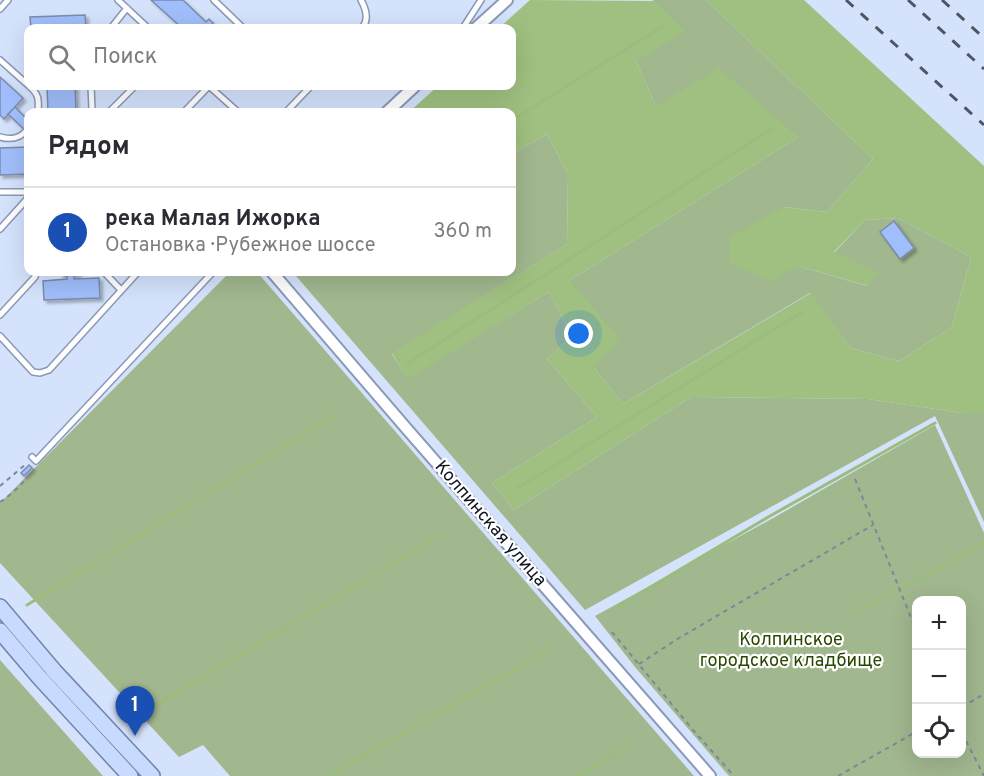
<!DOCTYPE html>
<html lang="ru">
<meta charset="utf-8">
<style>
body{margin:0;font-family:Overpass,sans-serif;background:#f7f7f7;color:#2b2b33}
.controls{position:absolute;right:18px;bottom:18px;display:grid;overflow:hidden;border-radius:12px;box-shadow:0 6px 24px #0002}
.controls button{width:54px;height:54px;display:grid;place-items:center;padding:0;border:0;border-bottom:2px solid #e1e1e2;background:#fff;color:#2b2b33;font:30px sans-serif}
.you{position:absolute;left:579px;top:334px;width:21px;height:21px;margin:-15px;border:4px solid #fff;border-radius:50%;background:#1a73e8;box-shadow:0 0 0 9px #1a73e833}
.badge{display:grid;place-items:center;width:39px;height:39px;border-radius:50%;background:#111827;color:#fff;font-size:20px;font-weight:700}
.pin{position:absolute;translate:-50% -50px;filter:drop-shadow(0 2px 3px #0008)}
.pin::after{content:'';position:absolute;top:32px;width:21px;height:18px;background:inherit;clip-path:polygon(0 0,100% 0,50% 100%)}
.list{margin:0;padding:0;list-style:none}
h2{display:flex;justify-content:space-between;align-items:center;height:78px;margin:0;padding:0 24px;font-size:26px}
h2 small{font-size:20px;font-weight:400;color:#7c7c81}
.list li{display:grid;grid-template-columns:39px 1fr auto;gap:18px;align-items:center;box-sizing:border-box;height:90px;padding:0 24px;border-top:2px solid #e1e1e2}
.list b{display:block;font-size:22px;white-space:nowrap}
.list p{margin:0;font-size:20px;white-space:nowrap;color:#7c7c81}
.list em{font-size:20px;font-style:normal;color:#7c7c81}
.icon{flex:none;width:33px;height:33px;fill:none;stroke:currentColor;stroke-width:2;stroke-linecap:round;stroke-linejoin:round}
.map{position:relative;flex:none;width:984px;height:776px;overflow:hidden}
.search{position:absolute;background:#fff;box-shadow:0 6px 24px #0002;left:24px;top:24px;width:492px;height:66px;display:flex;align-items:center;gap:15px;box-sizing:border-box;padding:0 21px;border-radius:12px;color:#7c7c81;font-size:22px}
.panel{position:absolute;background:#fff;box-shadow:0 6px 24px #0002;left:24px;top:108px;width:492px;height:168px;border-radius:12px}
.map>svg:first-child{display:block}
.green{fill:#a1b78e;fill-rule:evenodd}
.forest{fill:#9fc080}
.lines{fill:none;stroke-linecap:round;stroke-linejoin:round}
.stream{stroke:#9abc7c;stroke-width:3}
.building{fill:#a0befb;stroke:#7c8baa;stroke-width:1.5;filter:url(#shadow)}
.lane-casing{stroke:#8a99b8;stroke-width:8}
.street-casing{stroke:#8a99b8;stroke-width:14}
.primary-casing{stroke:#7085af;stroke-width:18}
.path{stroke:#7d879b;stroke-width:2;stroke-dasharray:4.5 4.5;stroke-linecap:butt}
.lane{stroke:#fff;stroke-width:5}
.street{stroke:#fff;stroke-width:10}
.primary{stroke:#c8dafd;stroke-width:15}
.rail{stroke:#4d5666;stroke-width:3;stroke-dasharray:10 10;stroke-linecap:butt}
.labels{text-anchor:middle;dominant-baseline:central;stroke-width:4.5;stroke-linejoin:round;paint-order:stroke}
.street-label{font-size:18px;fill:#0f1520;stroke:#fff}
.park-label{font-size:18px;fill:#2a4700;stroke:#fff}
</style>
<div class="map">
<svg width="984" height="776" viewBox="0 0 984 776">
<defs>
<filter id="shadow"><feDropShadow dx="3" dy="3" stdDeviation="1.5" flood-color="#0004"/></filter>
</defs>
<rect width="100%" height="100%" fill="#d4e2fc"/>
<path class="green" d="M652,0h54l167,159 -46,53 -43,-5 14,59 69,20 -33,-33 31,-33 33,-2 73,39 -19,70 -53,34 -49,-13 -40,-55 -187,111 -29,-36 -25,-87 229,-144 -142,-31 -20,-45 18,-60z
M547,134l21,40 -1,70 -175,110 15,24 142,-86 23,44 -25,23 50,58 -105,66 22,27 177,-113 177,2 94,14h22v109l-49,-106 -350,194 -289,-334 8,-4h208v-118z
M230,272h27l437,504h-464l-27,-31 -24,12 -179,-194v-60z
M935,425l49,108v243h-255l-94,-109 -40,-51 180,-99zM916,600h46v154h-46z
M0,660l103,116h-103z"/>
<path class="forest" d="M530,0l124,1 31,31 -49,29 20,45 63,-38 79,69 -229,144 51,57 -26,30 29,36 188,-111 39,55 49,13 53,-34 19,-70 -73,-39 -33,2 -31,32 44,20 -10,14 -70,-20 -28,15 -40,-18 -1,-26 55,-30 43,5 46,-53 -167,-159h98l180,166v247h-22l-94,-14 -177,-2 -177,113 -22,-27 105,-66 -50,-58 25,-23 -23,-44 -142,87 -15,-26 175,-109 1,-70 -21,-40 -35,20v-42h-103l29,-26h74v-58h-13z"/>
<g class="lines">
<path class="stream" d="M512,120l150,-93
M408,363l365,-235
M518,488l284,-176
M27,605l309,-191
M617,607l153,-91 165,-93
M852,613l94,-48 38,-22
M139,715l303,-181
M329,776l222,-127
M577,776l53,-30"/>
</g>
<path class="building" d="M151,0h32l23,22 3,-3 4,4 -5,5h-26z
M85,15l1,13h-55l-1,-11z
M0,77l23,21 -19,21 -4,-4z
M47,86h28l1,26h-28z
M15,107l13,13v13l-20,-19z
M28,147v27l-28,1v-27z
M894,221l20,27 -14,11 -20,-27z
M61,272h18v2l-5,1v4l25,-1 1,20 -56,2 -1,-19 24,-2v-3l-6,-1z
M29,465l3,3 -8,8 -3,-3z"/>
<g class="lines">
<g class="lane-casing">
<path id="lane" d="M118,0l30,28
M214,0l29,28
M361,0c5,9 8,20 1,28
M0,9l8,-9
M111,28l16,-20
M463,28l18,-28
M0,60l28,25
M29,86c10,8 10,14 9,26
M91,86l1,23 2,3
M209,86l29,26
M109,112l26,-26
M184,112l25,-26
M286,112l25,-26
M0,137c11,3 20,2 28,-8
M0,192h23l5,1
M0,229l28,-31
M104,272l17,18
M0,315l35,-38 1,-5
M0,336l33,36 7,1 9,-3 89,-98
M32,457l4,4 177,-189"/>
</g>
<g class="street-casing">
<path id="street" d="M476,28l31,-28
M387,112l28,-26
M272,272l134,156 304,348"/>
</g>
<g class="primary-casing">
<path id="primary" d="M0,607l55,65 97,104
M0,631l39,46 91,99"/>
</g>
<path class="path" d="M855,479l61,151
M0,486l26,-22
M0,502c14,-9 24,-20 34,-33
M612,632l81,98 41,46
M639,664l40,-26 194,-113
M962,707l22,-13
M962,733l22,43
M838,776l78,-44"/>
<use href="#lane" class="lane"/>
<use href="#street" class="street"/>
<use href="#primary" class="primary"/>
<path class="rail" d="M846,0l138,125
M908,0l76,69
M942,0l42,38"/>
</g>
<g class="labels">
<g class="street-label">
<text transform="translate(490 524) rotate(49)">Колпинская улица</text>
</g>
<g class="park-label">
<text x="791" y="640">Колпинское<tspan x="791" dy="21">городское кладбище</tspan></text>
</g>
</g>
</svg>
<div class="controls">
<button>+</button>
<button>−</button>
<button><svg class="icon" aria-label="locate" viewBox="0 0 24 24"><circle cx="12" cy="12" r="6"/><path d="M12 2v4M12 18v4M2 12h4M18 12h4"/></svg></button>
</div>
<div class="you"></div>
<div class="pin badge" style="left:135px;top:736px;background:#1a4fb4">1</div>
<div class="search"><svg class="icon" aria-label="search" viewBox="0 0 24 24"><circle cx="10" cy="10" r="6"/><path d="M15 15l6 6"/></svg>Поиск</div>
<section class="panel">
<h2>Рядом<small></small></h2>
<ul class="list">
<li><span class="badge" style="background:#1a4fb4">1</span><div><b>река Малая Ижорка</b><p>Остановка · Рубежное шоссе</p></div><em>360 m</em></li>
</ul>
</section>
</div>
